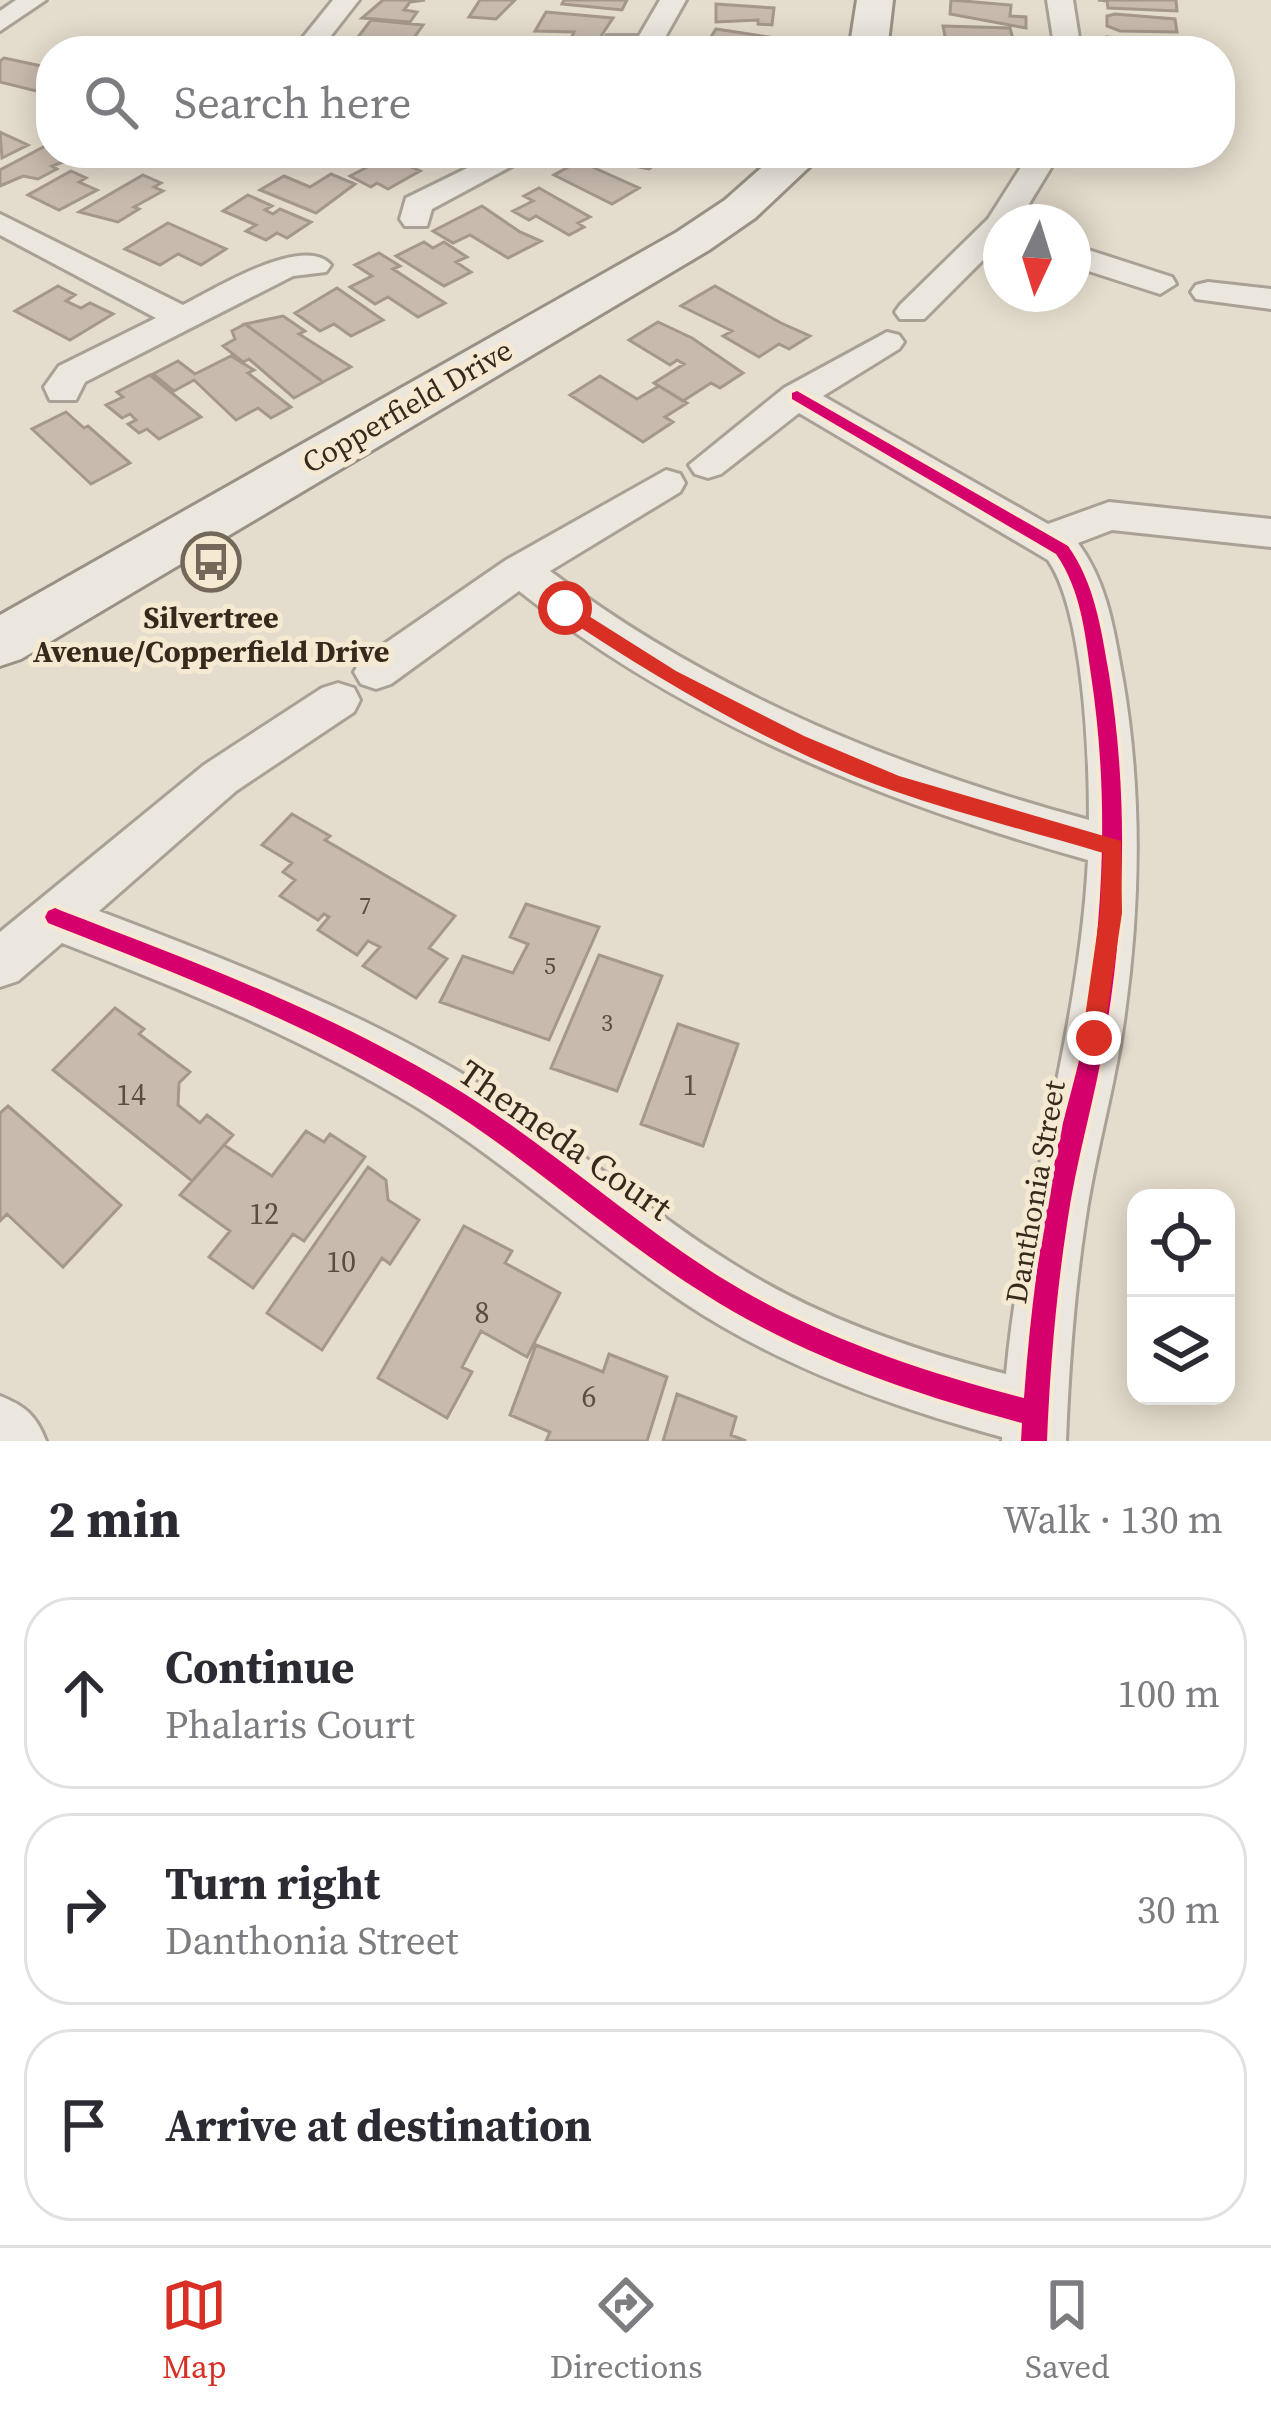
<!DOCTYPE html>
<meta charset="utf-8">
<style>
body{margin:0;font-family:"Source Serif 4",serif;background:#f7f7f7;color:#2b2b33}
.controls{position:absolute;right:36px;bottom:36px;display:grid;overflow:hidden;border-radius:24px;box-shadow:0 6px 30px #0003}
.controls button{width:108px;height:108px;display:grid;place-items:center;padding:0;border:0;border-bottom:3px solid #e1e1e2;background:#fff;color:#2b2b33;font:60px sans-serif}
.compass{position:absolute;left:983px;top:204px;width:108px;height:108px;border-radius:50%;background:#fff;box-shadow:0 6px 30px #0003;rotate:184deg}
.stop{position:absolute;width:36px;height:36px;margin:-27px;border:9px solid #d93025;border-radius:50%;background:#fff}
.stop.end{background:#d93025;border-color:#fff;box-shadow:0 3px 12px #0008}
.list{margin:0;padding:0;list-style:none}
h2{display:flex;justify-content:space-between;align-items:center;height:156px;margin:0;padding:0 48px;font-size:51px}
h2 small{font-size:39px;font-weight:400;color:#7c7c81}
.list li{display:grid;grid-template-columns:78px 1fr auto;gap:36px;align-items:center;box-sizing:border-box;height:192px;margin:0 24px 24px;padding:0 24px;border:3px solid #e1e1e2;border-radius:48px}
.list b{display:block;font-size:45px;white-space:nowrap}
.list p{margin:0;font-size:39px;white-space:nowrap;color:#7c7c81}
.list em{font-size:39px;font-style:normal;color:#7c7c81}
.icon{flex:none;width:66px;height:66px;fill:none;stroke:currentColor;stroke-width:2;stroke-linecap:round;stroke-linejoin:round}
.map{position:relative;flex:none;width:1271px;height:1441px;overflow:hidden}
.search{position:absolute;background:#fff;box-shadow:0 6px 30px #0003;left:36px;right:36px;top:36px;height:132px;display:flex;align-items:center;gap:30px;box-sizing:border-box;padding:0 42px;border-radius:48px;color:#7c7c81;font-size:45px}
.sheet{height:804px;background:#fff}
nav{display:flex;justify-content:space-around;align-items:center;box-sizing:border-box;height:168px;border-top:3px solid #e1e1e2;background:#fff;font-size:33px;color:#7c7c81}
nav a{display:grid;justify-items:center;gap:6px}
nav .on{color:#d93025}
.map>svg:first-child{display:block}
.building{fill:#c8baad;stroke:#a5978b;stroke-width:3}
.lines{fill:none;stroke-linecap:round;stroke-linejoin:round}
.street-casing{stroke:#a9a195;stroke-width:6}
.secondary-casing{stroke:#999185;stroke-width:6}
.street{fill:#ece7de;fill-rule:evenodd}
.secondary{fill:#ece7de;fill-rule:evenodd}
.cycleway-casing{stroke:#f6e9d1;stroke-width:8}
.cycleway{fill:#d6006c;fill-rule:evenodd}
.route{fill:#d93025}
.labels{text-anchor:middle;dominant-baseline:central;stroke-width:10;stroke-linejoin:round;paint-order:stroke}
.number-label{font-size:24px;fill:#5c4d41}
.street-label{font-size:30px;fill:#38291d;stroke:#f6e9d1}
.poi-label{font-size:30px;font-weight:bold;fill:#38291d;stroke:#f6e9d1}
.near-number-label{font-size:30px;fill:#5c4d41}
.near-street-label{font-size:36px;fill:#38291d;stroke:#f6e9d1}
</style>
<div class="map">
<svg width="1271" height="1441" viewBox="0 0 1271 1441">
<rect width="100%" height="100%" fill="#e4dccc"/>
<path class="building" d="M383,0h42l-15,2 -6,8 13,2 -7,10 -48,-4z
M480,0h35l-19,19 -27,-2z
M564,0h63l-5,10 -60,-6z
M951,0l60,5 -1,11 16,1v11l-76,-14z
M1098,0h78l1,11 -69,-3 -1,-7z
M716,4l58,4 -2,17 -14,-1v-4l-42,2z
M546,12l67,6 -16,24 -26,-3 3,-7 -39,-1z
M1115,14l60,5 2,13 -57,-1 -13,-5v-10z
M371,20l52,5 -12,17 -53,-5z
M943,26l67,2 4,15 -68,-2z
M716,29l59,9 -6,10 -67,3z
M1107,37l59,7 1,7h-52l-7,-4z
M553,39l41,3 -4,9h-72l6,-10 27,2z
M4,58l47,10v8l-6,5 4,1 -13,9 -36,-9v-21z
M0,132l28,13 -26,13z
M51,143v10h36l-35,13 5,3 -19,10 -15,-3 -23,10v-16z
M368,153h28l19,9 -6,4 11,5 -32,18 -11,-6 -6,4 -21,-11 23,-12 -14,-6z
M601,153h61l5,2 -18,14 -55,-11z
M579,161l60,27 -27,16 -58,-29z
M71,171l15,7 -7,4 18,8 -38,20 -31,-15z
M331,174l24,10 -39,29 -56,-23 24,-14 26,11z
M143,175l18,8 -7,4 9,4 -29,16 5,2 -21,13 -39,-10z
M539,188l51,29 -12,6 6,4 -15,8 -33,-19 -7,4 -16,-9 20,-10 -9,-5z
M248,195l24,11 -7,4 8,4 7,-5 31,13 -24,16 -10,-5 -11,7 -20,-9 10,-6 -33,-14z
M482,206l38,26 21,9 -33,17 -38,-23 -17,8 -20,-12z
M168,223l58,26 -25,16 -23,-11 -18,11 -35,-16z
M424,242l9,6 11,-6 23,15 -11,5 15,10 -27,14 -48,-30z
M379,253l21,13 -7,3 52,34 -27,14 -30,-20 -13,7 -25,-17 22,-11 -17,-11z
M58,286l17,9 -9,6 15,7 9,-5 23,11 -43,26 -55,-29z
M715,286l66,37 29,13 -21,13 -10,-5 -20,13 -36,-21 9,-5 -51,-25z
M337,288l46,32 -32,16 -17,-12 -14,7 -25,-18z
M283,316l22,15 -6,3 52,33 -28,15 -78,-58z
M658,322l34,16 51,35 -23,15 -9,-5 -28,18 -29,-18 30,-19 -7,-4 -7,5 -41,-25z
M245,324l8,6 70,52 -29,16 -45,-39 -6,3 -20,-16 12,-7 -3,-8z
M231,356l23,14 -6,3 43,34 -20,11 -13,-10 -22,12 -42,-40 -20,11 -21,-17 25,-13 17,13z
M150,375l51,42 -42,22 -12,-10 -8,4 -11,-9 8,-4 -6,-6 -8,4 -16,-13 17,-8 -6,-5z
M600,376l37,23 22,-13 28,17 -22,14 8,5 -30,20 -73,-47z
M66,412l18,16 4,-2 42,37 -39,21 -59,-55z
M292,814l38,22 -5,4 130,76 -26,32 18,11 -31,39 -53,-32 17,-19 -12,-6 -11,14 -39,-25 11,-13 -5,-3 -6,6 -38,-24 15,-16 -12,-8 9,-9 -30,-18z
M526,904l73,23 -50,113 -109,-38 23,-46 50,17 15,-29 -18,-7z
M599,955l63,21 -45,115 -66,-23z
M115,1008l29,21 -5,5 51,38 -11,11 -1,22 22,18 7,-8 26,20 -41,46 -139,-111z
M678,1024l60,20 -35,102 -62,-22z
M8,1106l113,99 -58,62 -56,-53 -7,7v-108z
M306,1131l18,11 6,-8 35,23 -61,84 -11,-7 -40,54 -44,-31 21,-26 -50,-36 44,-50 48,31z
M368,1167l18,13 2,20 31,20 -29,44 -8,-6 -60,92 -55,-37z
M464,1226l48,25 -7,12 55,30 -33,64 -46,-26 -19,36 10,5 -25,46 -69,-40z
M536,1345l67,27 6,-18 58,23 -20,64h-101l4,-9 -40,-17z
M677,1394l59,23 -5,18 15,6h-83z"/>
<g class="lines">
<g class="street-casing">
<path id="street" d="M16,0h30l-46,31v-20z
M333,0h26l-40,51h-27z
M660,0h26l-22,39 23,3 2,9 -82,-3 -4,-6 4,-6h32z
M1047,0h26l8,51h-26z
M498,153h38l-104,56 -5,17h-22l-5,-7 6,-21z
M1030,153h30l-42,69h-17v20l-77,77h-24l-5,-7 5,-7 88,-86z
M0,214l183,91c30,-15 121,-72 148,-40l-5,7 -33,4 -208,106 -9,18h-26l-6,-13 15,-21 97,-48 -156,-83z
M1073,245l99,32 4,7 -16,10 -87,-28z
M1208,282l63,7v20l-75,-10 -5,-7 5,-7z
M887,332l12,3 5,7 -5,7 -76,47 225,128 61,-22 162,17v28l-159,-17 -34,13c30,41 36,88 45,137 20,118 17,237 -1,354 -10,64 -28,125 -37,189 -11,72 -16,145 -19,218h-64v-4c-111,-30 -223,-71 -319,-135 -91,-61 -172,-136 -265,-194 -112,-68 -234,-118 -356,-165l-44,38 -18,6v-55l204,-167 118,-77 16,-5 16,5 6,12 -6,12 -118,79 -137,120c132,50 266,102 387,177 85,53 159,121 244,174 85,54 179,87 276,112 16,-174 73,-339 82,-514 -206,-58 -400,-136 -569,-269l-128,93 -15,5 -15,-5 -7,-12 7,-12 145,-100 160,-90 14,4 5,9 -5,9 -130,79c162,122 344,196 539,249 0,-65 -5,-208 -41,-260l-249,-147 -78,61 -13,4 -13,-4 -6,-9 95,-77z
M0,1396c25,10 36,19 46,45h-46z"/>
</g>
<g class="secondary-casing">
<path id="secondary" d="M857,0h36l-6,51h-38z
M778,153h46l-69,65 -46,32 -688,409 -21,7v-51l677,-383 48,-32z"/>
</g>
<use href="#street" class="street"/>
<use href="#secondary" class="secondary"/>
<g class="cycleway-casing">
<path id="cycleway" d="M797,391l271,155c27,38 33,83 41,128 19,120 17,243 -4,363 -10,62 -29,123 -38,187 -11,72 -17,144 -20,217h-26l1,-18c-112,-30 -221,-67 -319,-130 -96,-60 -178,-138 -274,-196 -120,-73 -251,-123 -381,-174l-3,-6 3,-6 7,-3 7,3c130,50 262,99 383,171 97,57 179,135 275,195 94,58 197,93 304,121 6,-85 17,-169 34,-253 8,-39 21,-76 27,-115 19,-118 24,-237 6,-355 -6,-42 -10,-85 -35,-121l-264,-155v-6z"/>
</g>
<use href="#cycleway" class="cycleway"/>
</g>
<path class="route" d="M565,601l111,70 128,65 95,40 222,65 1,72 -20,133 -8,3 -12,-11 18,-125 3,-60c-70,-21 -143,-39 -212,-63 -119,-42 -228,-108 -333,-177l-2,-5z"/>
<defs>
<g id="bus-ring" transform="scale(3)"><circle r="9.5" fill="#f6e9d1" stroke="#74685a" stroke-width="1.5"/><path d="M-5-6H5V4H4V6H2V4H-2V6H-4V4H-5ZM-3.5-4V0h7V-4ZM-3.5 1.2v1.5H-2V1.2ZM2 1.2v1.5H3.5V1.2Z" fill="#74685a"/></g>
</defs>
<g fill-rule="evenodd">
<use href="#bus-ring" x="211" y="562"/>
</g>
<g class="labels">
<g class="number-label">
<text x="365" y="905">7</text>
<text x="550" y="965">5</text>
<text x="607" y="1022">3</text>
</g>
<g class="street-label">
<text transform="translate(407 406) rotate(-30)">Copperfield Drive</text>
<text transform="translate(1035 1192) rotate(-80)">Danthonia Street</text>
</g>
<g class="poi-label">
<text x="211" y="617">Silvertree<tspan x="211" dy="34">Avenue/Copperfield Drive</tspan></text>
</g>
<g class="near-number-label">
<text x="690" y="1084">1</text>
<text x="131" y="1094">14</text>
<text x="264" y="1213">12</text>
<text x="341" y="1261">10</text>
<text x="482" y="1312">8</text>
<text x="589" y="1396">6</text>
</g>
<g class="near-street-label">
<text transform="translate(565 1140) rotate(35)">Themeda Court</text>
</g>
</g>
</svg>
<div class="controls">
<button><svg class="icon" aria-label="locate" viewBox="0 0 24 24"><circle cx="12" cy="12" r="6"/><path d="M12 2v4M12 18v4M2 12h4M18 12h4"/></svg></button>
<button><svg class="icon" aria-label="layers" viewBox="0 0 24 24"><path d="M12 4l9 5-9 5-9-5zM3 14l9 5 9-5"/></svg></button>
</div>
<svg class="compass" viewBox="-18 -18 36 36"><path d="M0-13l5 13h-10z" fill="#e53935"/><path d="M0 13l5-13h-10z" fill="#7c7c81"/></svg>
<div class="stop" style="left:565px;top:608px"></div>
<div class="stop end" style="left:1094px;top:1038px"></div>
<div class="search"><svg class="icon" aria-label="search" viewBox="0 0 24 24"><circle cx="10" cy="10" r="6"/><path d="M15 15l6 6"/></svg>Search here</div>
</div>
<section class="sheet">
<h2>2 min<small>Walk · 130 m</small></h2>
<ul class="list">
<li><svg class="icon" aria-label="ahead" viewBox="0 0 24 24"><path d="M12 20V5M6 11l6-6 6 6"/></svg><div><b>Continue</b><p>Phalaris Court</p></div><em>100 m</em></li>
<li><svg class="icon" aria-label="right" viewBox="0 0 24 24"><path d="M7 20v-9h11M14 6l5 5-5 5"/></svg><div><b>Turn right</b><p>Danthonia Street</p></div><em>30 m</em></li>
<li><svg class="icon" aria-label="arrive" viewBox="0 0 24 24"><path d="M6 21V4h12l-3 4 3 4H6"/></svg><div><b>Arrive at destination</b></div></li>
</ul>
</section>
<nav>
<a class="on"><svg class="icon" aria-label="map" viewBox="0 0 24 24"><path d="M3 6l6-2 6 2 6-2v14l-6 2-6-2-6 2zM9 4v14M15 6v14"/></svg>Map</a>
<a><svg class="icon" aria-label="directions" viewBox="0 0 24 24"><path d="M12 3l9 9-9 9-9-9zM9 14v-3h6M13 9l2 2-2 2"/></svg>Directions</a>
<a><svg class="icon" aria-label="saved" viewBox="0 0 24 24"><path d="M7 4h10v16l-5-4-5 4z"/></svg>Saved</a>
</nav>
